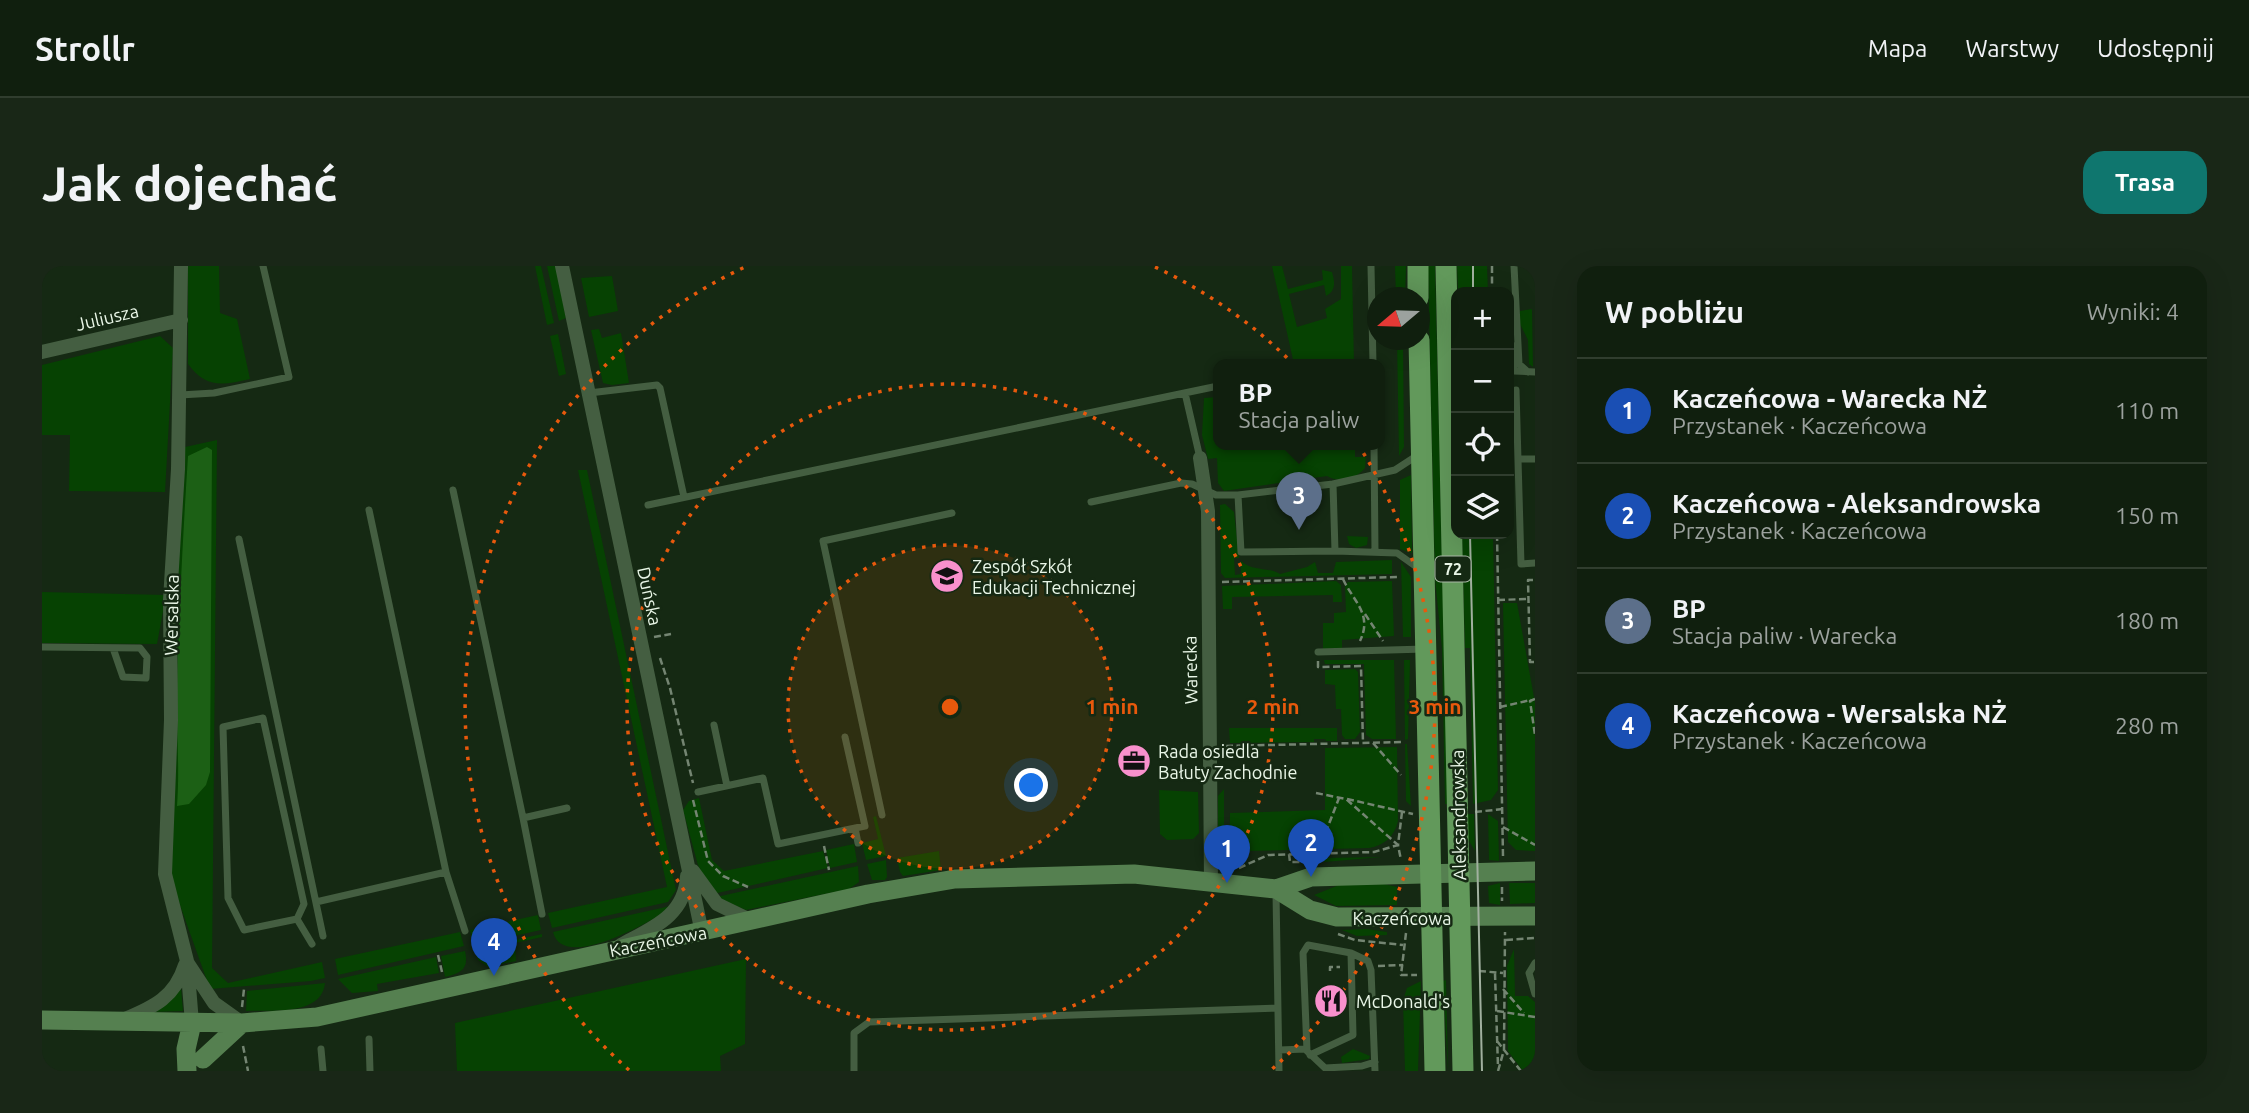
<!DOCTYPE html>
<html lang="pl">
<meta charset="utf-8">
<style>
body{margin:0;font-family:Ubuntu,sans-serif;background:#192717;color:#f1f3f6}
.controls{position:absolute;right:21px;top:21px;display:grid;overflow:hidden;border-radius:14px;box-shadow:0 7px 28px #0002}
.controls button{width:63px;height:63px;display:grid;place-items:center;padding:0;border:0;border-bottom:2px solid #303d2e;background:#101f0e;color:#f1f3f6;font:35px sans-serif}
.compass{position:absolute;left:1325px;top:21px;width:63px;height:63px;border-radius:50%;background:#101f0e;box-shadow:0 7px 28px #0002;rotate:251deg}
.you{position:absolute;left:990px;top:520px;width:24px;height:24px;margin:-18px;border:5px solid #fff;border-radius:50%;background:#1a73e8;box-shadow:0 0 0 10px #1a73e833}
.badge{display:grid;place-items:center;width:46px;height:46px;border-radius:50%;background:#0f766e;color:#fff;font-size:23px;font-weight:700}
.pin{position:absolute;translate:-50% -58px;filter:drop-shadow(0 2px 4px #0008)}
.pin::after{content:'';position:absolute;top:37px;width:24px;height:21px;background:inherit;clip-path:polygon(0 0,100% 0,50% 100%)}
.popup{position:absolute;left:1171px;top:93px;width:172px;height:91px;box-sizing:border-box;display:grid;place-content:center;border-radius:14px;background:#101f0e;filter:drop-shadow(0 2px 5px #0005);font-size:23px;white-space:nowrap;color:#9ca29e}
.popup b{font-size:26px;color:#f1f3f6}
.popup::after{content:'';position:absolute;left:50%;top:100%;margin-left:-14px;border:14px solid transparent;border-top-color:#101f0e}
.list{margin:0;padding:0;list-style:none}
h2{display:flex;justify-content:space-between;align-items:center;height:91px;margin:0;padding:0 28px;font-size:30px}
h2 small{font-size:23px;font-weight:400;color:#9ca29e}
.list li{display:grid;grid-template-columns:46px 1fr auto;gap:21px;align-items:center;box-sizing:border-box;height:105px;padding:0 28px;border-top:2px solid #303d2e}
.list b{display:block;font-size:26px;white-space:nowrap}
.list p{margin:0;font-size:23px;white-space:nowrap;color:#9ca29e}
.list em{font-size:23px;font-style:normal;color:#9ca29e}
.icon{flex:none;width:38px;height:38px;fill:none;stroke:currentColor;stroke-width:2;stroke-linecap:round;stroke-linejoin:round}
.map{position:relative;flex:none;width:1493px;height:805px;overflow:hidden;border-radius:21px}
header{display:flex;align-items:center;gap:42px;box-sizing:border-box;height:98px;padding:0 35px;background:#101f0e;border-bottom:2px solid #303d2e}
header strong{font-size:33px}
nav{display:flex;gap:38px;margin-inline-start:auto;font-size:24px}
.intro{display:flex;align-items:center;justify-content:space-between;box-sizing:border-box;height:168px;padding:0 42px}
h1{margin:0;font-size:49px}
.button{padding:18px 32px;border-radius:21px;background:#0f766e;color:#fff;font-size:24px;font-weight:700}
main{display:flex;gap:42px;padding:0 42px}
aside{flex:1;background:#101f0e;border-radius:21px;box-shadow:0 7px 28px #0002}
.map>svg:first-child{display:block}
.green{fill:#064202}
.forest{fill:#1c6015}
.lines{fill:none;stroke-linecap:round;stroke-linejoin:round}
.path{stroke:#748572;stroke-width:2.5;stroke-dasharray:7 3.5;stroke-linecap:butt}
.lane{stroke:#445e41;stroke-width:7}
.street{stroke:#445e41;stroke-width:14}
.secondary{stroke:#558050;stroke-width:19}
.primary{stroke:#62995b;stroke-width:21}
.tram{stroke:#a1b09f;stroke-width:2}
.ring{fill:none;stroke:#e8590c;stroke-width:3.5;stroke-dasharray:3.5 7}
.labels{text-anchor:middle;dominant-baseline:central;stroke-width:5;stroke-linejoin:round;paint-order:stroke}
.shield{fill:#152913;stroke:#a9b8a7;stroke-width:2}
.shield-label{font-size:16px;font-weight:bold;fill:#e9f6e7}
.street-label{font-size:18px;fill:#e9f6e7;stroke:#152913}
.poi-label{font-size:18px;fill:#e9f6e7;stroke:#152913;text-anchor:start}
.centre{fill:#e8590c;stroke:#152913;stroke-width:3.5}
.ring-label{font-size:21px;text-anchor:middle;font-weight:bold;fill:#e8590c;stroke:#152913;stroke-width:5;stroke-linejoin:round;paint-order:stroke}
</style>
<header>
<strong>Strollr</strong>
<nav><a>Mapa</a><a>Warstwy</a><a>Udostępnij</a></nav>
</header>
<div class="intro"><h1>Jak dojechać</h1><a class="button">Trasa</a></div>
<main>
<div class="map">
<svg width="1493" height="805" viewBox="0 0 1493 805">
<rect width="100%" height="100%" fill="#152913"/>
<path class="green" d="M146,0h31l1,47 17,6 13,60c-27,6 -44,10 -62,-15z
M493,0h6l13,57 -7,2z
M505,0h9l10,52 -7,3z
M1230,0h10l6,23 35,-9 -1,-10 10,2c3,10 4,19 -6,24l-2,-11 -35,9 8,33 30,-9 -2,-9 16,-10v-33h11l2,98h-60z
M1353,0h11l-1,31h-9z
M1386,0h7l13,538h-3l-3,-155 -7,-71z
M1415,0h30l1,26h-30z
M570,10l6,35 -29,6 -8,-39z
M1490,43l1,58 -4,-3 -1,-24 -10,-20 2,-9z
M557,63l3,9 19,-5 8,50 -17,2 -9,-2 -12,-53z
M516,68l8,40 -7,2 -9,-40z
M118,70l13,12 -8,144 -96,-1 1,-56h-28v-70z
M1355,74h6l1,107 -5,9z
M1176,131v47h137v13h11l-1,11c-8,11 -27,15 -38,8l-103,15 -6,-8 -1,-25 -9,1 -6,-24 2,-37z
M175,174l-5,528 16,15 94,-21 3,16 -14,3 -101,8 -39,-109 4,-291 10,-142z
M536,204h9l89,420 -8,12 -116,26 -4,-15 119,-26z
M1369,209l1,78 -12,-4v-69z
M1183,238l9,8 5,46h-5l1,17 6,-1v-13c12,11 30,6 39,13l27,-7 8,-5 3,11h15l3,-11 56,-2v14l-167,4 -4,-5 -1,-68z
M1420,268h31l5,256 -7,10 -18,4 -3,-156h-5z
M1305,270l21,1 -1,8 -11,3 -7,-4z
M1359,296l10,15v60h-8z
M1294,315l5,4 1,17h-9v-7l-101,2v12h-9l-1,-23z
M1350,315l2,55 -52,4v9h-19v-26h11v-10l12,-1 -1,-26 3,-4z
M0,326l124,3 -9,49 -115,-1z
M1461,337h14l18,100v148l-19,-1 -8,-8z
M1282,394h70l2,79h-24l-6,-4 -2,-71h-39z
M1362,394h6l-2,79 -3,1z
M1313,403l3,3 2,60 -5,7h-10l-3,-4 -1,-26h-5l-1,-24 -10,-1v-14z
M1187,462h108v13h-11l-1,-2h-11v3l-84,1z
M1363,478h2l4,62 -5,-5z
M1355,481l1,74c-4,16 -13,24 -29,27l-122,3c-20,-6 -17,-20 -17,-38l95,-3v-62z
M1182,523v39l-6,5v-37z
M1117,524l39,2 1,41 -6,6 -26,1 -7,-6z
M657,532l13,62 12,11 99,-20 5,17 -115,26 -15,-29 -15,-55 6,-9z
M1425,548h7l1,37 -7,-12z
M1446,548l10,7 1,40 -10,-1z
M834,550l10,40 -20,4 -4,-17 16,-4 -5,-22z
M812,578l3,18 -27,6 -4,-18z
M897,585l2,19 -38,6 -3,-4 -3,-14z
M1340,591l-58,5v-4z
M844,594l1,17 -2,3h-13l-5,-16z
M816,600l1,16 -10,7 -103,21 -30,-13z
M1458,617v22l-11,-2 -1,-17z
M1467,617h26v20l-25,1z
M1342,618l13,3v18l-61,1 -22,-11 25,-10z
M633,639c-20,15 -112,68 -122,27z
M496,649l3,15 -68,15 -3,-15z
M1325,663l20,3v3l-30,1 -15,-6z
M418,666l4,14 -126,29 -3,-16z
M500,668v3l-27,6 1,18 -28,6 -10,-7 -4,-11z
M1472,683l1,47h13l7,6v69h-12l-15,-20 -1,-85z
M423,685c4,18 -3,22 -20,26l-4,-21z
M394,691l3,16 -62,11 1,7 -26,2 -14,-14z
M704,693l-1,85 -25,12 1,15h-264l-2,-48z
M1404,714l2,91 -5,-90z
M1379,715l-3,90h-13l-2,-71 4,-12z
M283,717c-3,33 -54,27 -79,28l1,-20z
M139,722l2,23 -32,1z
M1311,783l17,7 -1,3 -27,4 -1,-6z"/>
<path class="forest" d="M165,181l5,3 -2,322 -4,13 -17,19 -12,2c3,-40 -1,-79 0,-118 2,-78 6,-154 11,-232z"/>
<g class="lines">
<path class="path" d="M1450,0v26
M1455,268l6,322
M1301,313c10,22 30,35 17,62
M1180,316l175,-5
M1456,334l28,-1
M1323,348l18,27
M612,371l17,-3
M618,392l10,30 23,95
M1276,395v6l43,-1 2,77
M1492,396h-4l-2,-82h7
M1493,433l-5,2 5,34
M1458,441l31,-7
M1331,477l28,32
M1184,480l175,-4
M1274,527l30,6 52,46 3,15
M1305,533l66,15
M651,534l15,61 15,15 25,11
M1433,546l28,-3
M1461,561l32,18
M782,580l5,24
M1247,588l1,8h13
M1283,588l2,-25 12,-31
M1197,602l29,-13 106,-3 24,-7 4,-33
M1460,621v14
M1364,667l-5,42h16
M1296,668l17,6 48,5
M1464,674l29,-2
M396,689l4,17
M1336,700l25,-1
M1288,705v-4h10
M1437,705l24,2
M1453,707l3,94
M1461,723l21,24
M200,741l2,-18
M1455,745l38,6
M1455,775l24,30
M201,780l5,25
M1456,805l6,-21 1,-118"/>
<path class="lane" d="M1329,0l2,98
M1472,0l5,98 9,8
M1472,80v25l21,1
M1474,124l5,174 14,-1
M547,127l68,-8 3,3 24,109
M1143,127l15,65
M138,129l34,-2 75,-16 -26,-111
M1332,178l1,108
M1376,189l-23,15 -62,14 2,67 62,2 21,15
M1476,193h17
M1291,218l-95,11 3,57 94,-1
M411,224l70,328 44,-10
M1049,236l90,-19 11,1 24,11h22
M606,239l570,-119
M197,273l84,397
M0,381l98,1 7,9 -1,21 -23,-1 -10,-29
M1276,386l107,-3
M672,459l13,61
M656,526l65,-14 15,66 87,-18 -20,-89
M840,549l-59,-274 129,-28
M481,552l19,96
M813,562l3,15
M404,606l19,59
M1234,627l3,178
M274,636l130,-30 -77,-362
M255,653l-53,11 -16,-32 -5,-171 40,-9 41,186 -7,15 15,25
M1493,697l-6,10 6,21
M327,773l1,32
M279,783l2,22
M1237,784l27,-1
M1268,789l43,-20 -2,-82
M1333,796l-13,4 -37,2 -18,-17 -4,-98 5,-8 43,8 17,8 3,9 4,101
M812,805v-38l15,-11 409,-14"/>
<path class="street" d="M139,0l-3,203 -8,131 1,120 -6,154 22,87 5,62
M520,0l140,667
M0,86l139,-32
M1158,192l8,53 3,371
M651,605l24,33 33,16
M579,679c31,-17 64,-29 66,-69
M145,696l27,41 28,20
M83,753c29,-12 50,-22 60,-54"/>
<path class="secondary" d="M1234,623l35,-12 224,-6
M0,754l200,3 75,-6 551,-123 87,-15 179,-5 142,15 34,21 27,7 198,-1
M161,793l39,-36
M145,805l-1,-22 6,-26"/>
<path class="primary" d="M1376,0v32
M1404,0l17,805
M1377,74l16,731"/>
<path class="tram" d="M1431,0v26
M1428,268l12,537"/>
</g>
<circle cx="908" cy="441" r="162" fill="#e8590c" fill-opacity=".12"/>
<g class="ring">
<circle cx="908" cy="441" r="162"/>
<circle cx="908" cy="441" r="323"/>
<path d="M587 804A485 485 0 0 1 703 1M1113 1A485 485 0 0 1 1229 804"/>
</g>
<defs>
<g id="school-disc" transform="scale(1.75)"><circle r="9.5" fill="#f890cc" stroke="#152913"/><path d="M0-5L7-2L0 1L-7-2ZM-4 1L0 2.5L4 1V4Q0 6-4 4Z" fill="#111"/></g>
<g id="office-disc" transform="scale(1.75)"><circle r="9.5" fill="#f890cc" stroke="#152913"/><path d="M-6-3h4V-5.5h4V-3h4V5H-6ZM-1-4.5V-3h2v-1.5ZM-6 0V1H6V0Z" fill="#111"/></g>
<g id="restaurant-disc" transform="scale(1.75)"><circle r="9.5" fill="#f890cc" stroke="#152913"/><path d="M-5-6h1v4h1v-4h1v4h1v-4h1v5L-1.5 .5V6h-2V.5L-5-1ZM5-6V6H3V1.5H1.5Q1.5-4 5-6Z" fill="#111"/></g>
</defs>
<g fill-rule="evenodd">
<use href="#school-disc" x="905" y="310"/>
<use href="#office-disc" x="1092" y="495"/>
<use href="#restaurant-disc" x="1289" y="735"/>
</g>
<g class="labels">
<rect class="shield" x="1393.5" y="290.5" width="35" height="25" rx="5"/>
<g class="shield-label">
<text x="1411" y="303">72</text>
</g>
<g class="street-label">
<text transform="translate(65 51) rotate(-13)">Juliusza</text>
<text transform="translate(608 330) rotate(78)">Duńska</text>
<text transform="translate(129 349) rotate(-89)">Wersalska</text>
<text transform="translate(1148 404) rotate(-91)">Warecka</text>
<text transform="translate(1416 549) rotate(-91)">Aleksandrowska</text>
<text x="1360" y="652">Kaczeńcowa</text>
<text transform="translate(616 675) rotate(-11)">Kaczeńcowa</text>
</g>
<g class="poi-label">
<text x="930" y="300">Zespół Szkół<tspan x="930" dy="21">Edukacji Technicznej</tspan></text>
<text x="1116" y="485">Rada osiedla<tspan x="1116" dy="21">Bałuty Zachodnie</tspan></text>
<text x="1314" y="735">McDonald's</text>
</g>
</g>
<circle cx="908" cy="441" r="10" class="centre"/>
<g class="ring-label">
<text x="1070" y="448">1 min</text>
<text x="1231" y="448">2 min</text>
<text x="1393" y="448">3 min</text>
</g>
</svg>
<div class="controls">
<button>+</button>
<button>−</button>
<button><svg class="icon" aria-label="locate" viewBox="0 0 24 24"><circle cx="12" cy="12" r="6"/><path d="M12 2v4M12 18v4M2 12h4M18 12h4"/></svg></button>
<button><svg class="icon" aria-label="layers" viewBox="0 0 24 24"><path d="M12 4l9 5-9 5-9-5zM3 14l9 5 9-5"/></svg></button>
</div>
<svg class="compass" viewBox="-18 -18 36 36"><path d="M0-13l5 13h-10z" fill="#e53935"/><path d="M0 13l5-13h-10z" fill="#9ca29e"/></svg>
<div class="you"></div>
<div class="pin badge" style="left:1185px;top:617px;background:#1a4fb4">1</div>
<div class="pin badge" style="left:1269px;top:611px;background:#1a4fb4">2</div>
<div class="pin badge" style="left:1257px;top:264px;background:#5c6f8a">3</div>
<div class="popup"><b>BP</b>Stacja paliw</div>
<div class="pin badge" style="left:452px;top:710px;background:#1a4fb4">4</div>
</div>
<aside>
<h2>W pobliżu<small>Wyniki: 4</small></h2>
<ul class="list">
<li><span class="badge" style="background:#1a4fb4">1</span><div><b>Kaczeńcowa - Warecka NŻ</b><p>Przystanek · Kaczeńcowa</p></div><em>110 m</em></li>
<li><span class="badge" style="background:#1a4fb4">2</span><div><b>Kaczeńcowa - Aleksandrowska</b><p>Przystanek · Kaczeńcowa</p></div><em>150 m</em></li>
<li><span class="badge" style="background:#5c6f8a">3</span><div><b>BP</b><p>Stacja paliw · Warecka</p></div><em>180 m</em></li>
<li><span class="badge" style="background:#1a4fb4">4</span><div><b>Kaczeńcowa - Wersalska NŻ</b><p>Przystanek · Kaczeńcowa</p></div><em>280 m</em></li>
</ul>
</aside>
</main>
